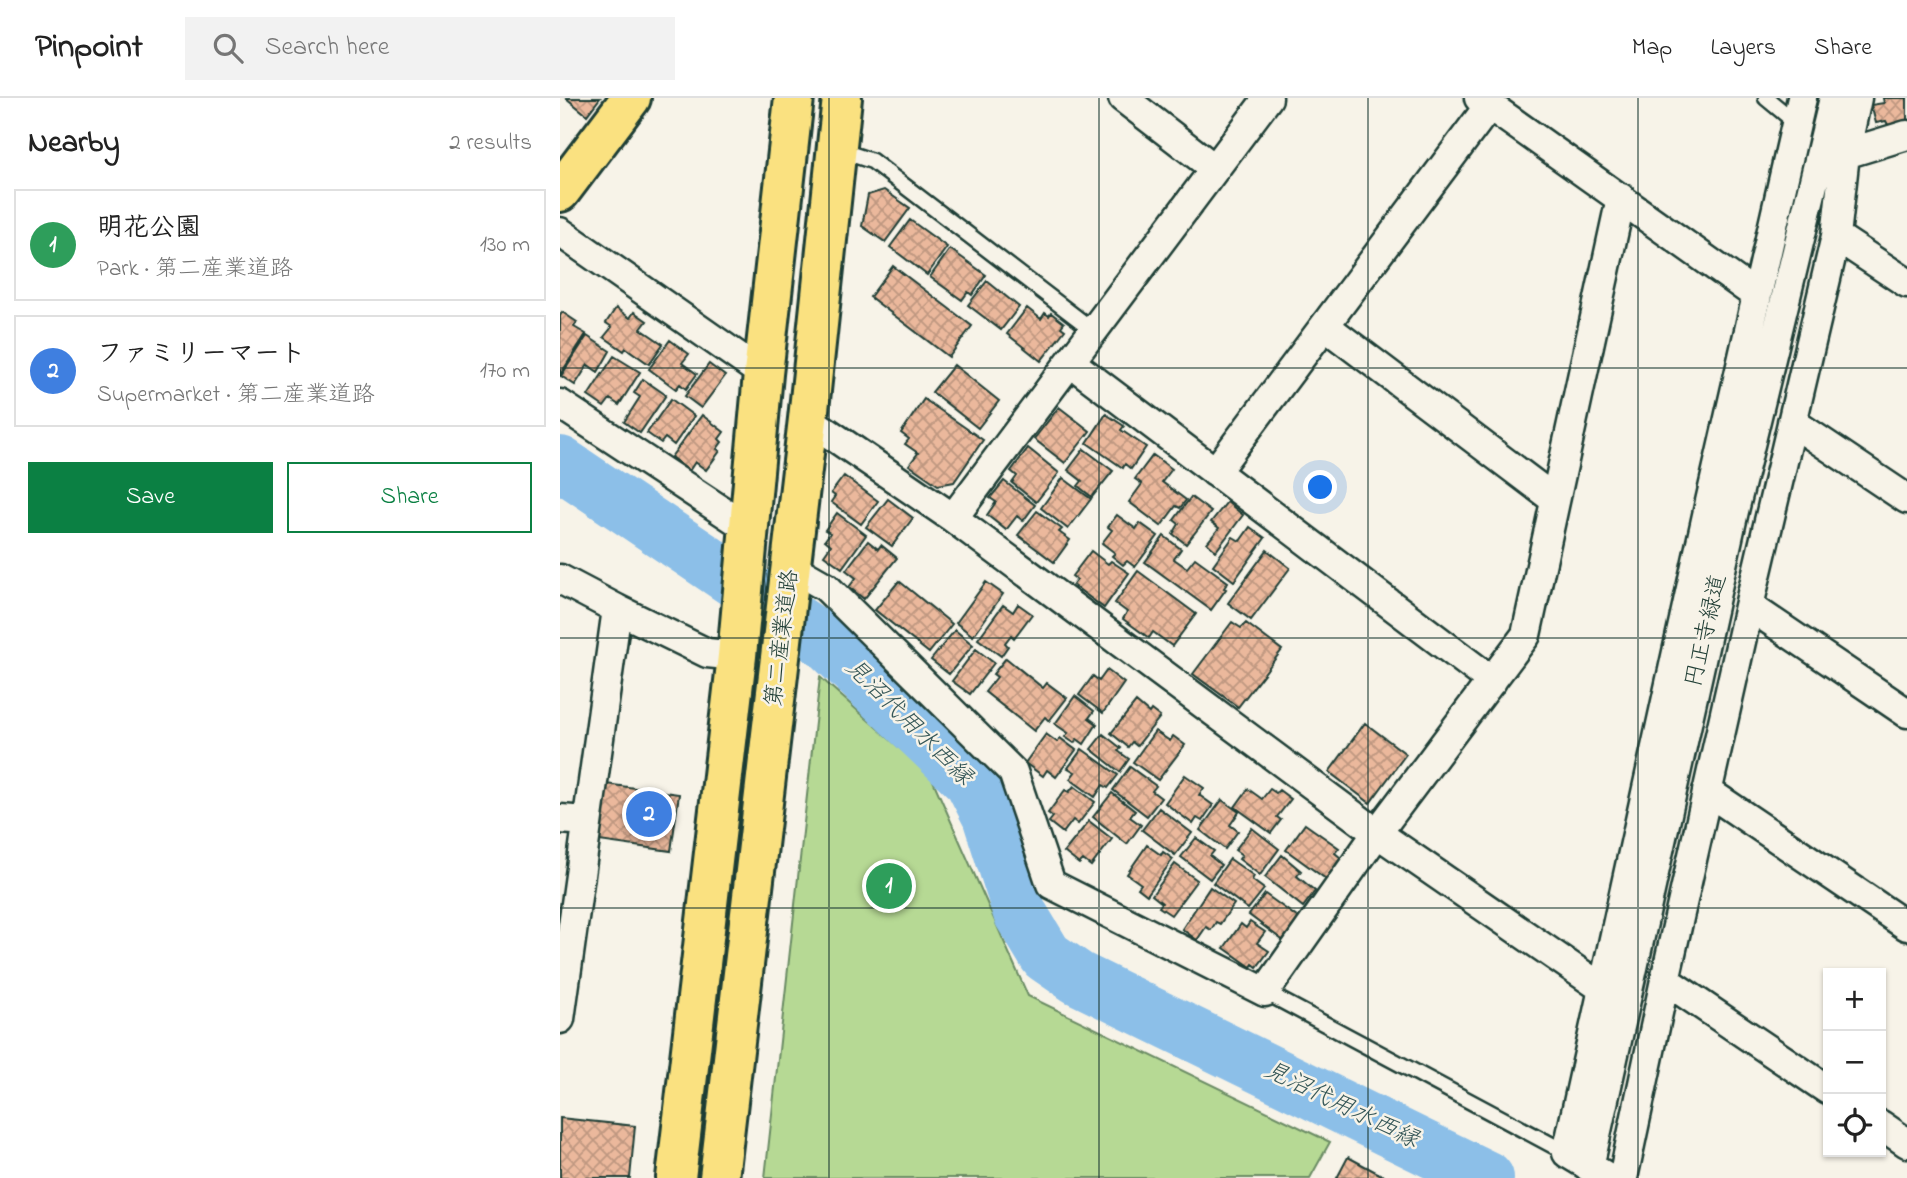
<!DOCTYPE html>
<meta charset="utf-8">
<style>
body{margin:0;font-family:"Indie Flower","Klee One",sans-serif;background:#f2f2f2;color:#222}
.controls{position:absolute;right:21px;bottom:21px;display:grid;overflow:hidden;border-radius:0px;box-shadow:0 2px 5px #0004}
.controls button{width:63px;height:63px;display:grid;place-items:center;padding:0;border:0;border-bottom:2px solid #e0e0e0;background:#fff;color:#222;font:35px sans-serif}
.you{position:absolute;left:761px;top:390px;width:24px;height:24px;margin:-18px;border:5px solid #fff;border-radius:50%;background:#1a73e8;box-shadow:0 0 0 10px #1a73e833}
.badge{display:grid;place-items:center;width:46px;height:46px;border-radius:50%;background:#0b8043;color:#fff;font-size:23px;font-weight:700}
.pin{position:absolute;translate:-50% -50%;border:4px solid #fff;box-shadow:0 2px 7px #0006}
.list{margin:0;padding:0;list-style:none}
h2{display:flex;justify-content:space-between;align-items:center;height:91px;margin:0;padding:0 28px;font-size:30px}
h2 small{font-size:23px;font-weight:400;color:#767676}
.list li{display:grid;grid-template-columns:46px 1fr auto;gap:21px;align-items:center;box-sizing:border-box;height:112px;margin:0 14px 14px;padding:0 14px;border:2px solid #e0e0e0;border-radius:0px}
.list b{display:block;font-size:26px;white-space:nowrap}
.list p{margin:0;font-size:23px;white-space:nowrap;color:#767676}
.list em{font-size:23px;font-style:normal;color:#767676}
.actions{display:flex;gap:14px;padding:21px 28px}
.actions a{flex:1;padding:16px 0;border:2px solid #0b8043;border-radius:0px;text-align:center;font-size:24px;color:#0b8043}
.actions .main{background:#0b8043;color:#fff}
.icon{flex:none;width:38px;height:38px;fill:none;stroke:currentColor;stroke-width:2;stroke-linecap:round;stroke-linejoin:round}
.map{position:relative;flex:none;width:1347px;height:1080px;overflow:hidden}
header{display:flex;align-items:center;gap:42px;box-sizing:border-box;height:98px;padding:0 35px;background:#fff;border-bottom:2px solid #e0e0e0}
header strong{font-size:33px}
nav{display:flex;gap:38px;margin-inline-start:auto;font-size:24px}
.search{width:490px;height:63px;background:#f2f2f2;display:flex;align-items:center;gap:18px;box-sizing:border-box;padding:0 24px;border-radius:0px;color:#767676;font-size:26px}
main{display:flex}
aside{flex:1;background:#fff}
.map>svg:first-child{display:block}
.green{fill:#b6d994;stroke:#6a8b64;stroke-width:2}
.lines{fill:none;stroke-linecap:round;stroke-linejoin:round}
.river{stroke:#8cbfe8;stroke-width:54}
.building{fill:url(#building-cross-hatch);stroke:#1f3d34;stroke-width:2}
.lane-casing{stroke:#1f3d34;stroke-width:19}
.street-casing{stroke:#1f3d34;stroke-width:33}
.primary-casing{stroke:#1f3d34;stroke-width:44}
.lane{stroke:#f7f3e8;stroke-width:14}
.street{stroke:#f7f3e8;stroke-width:28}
.primary{stroke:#fae180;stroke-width:38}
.grid{fill:none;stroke:#1f3d34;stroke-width:2;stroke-opacity:0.55}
.labels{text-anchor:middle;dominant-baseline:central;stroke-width:5;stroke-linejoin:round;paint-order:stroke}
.street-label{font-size:23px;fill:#1f3d34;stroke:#f7f3e8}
.water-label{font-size:24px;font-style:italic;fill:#355758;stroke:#f7f3e8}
</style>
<header>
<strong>Pinpoint</strong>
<div class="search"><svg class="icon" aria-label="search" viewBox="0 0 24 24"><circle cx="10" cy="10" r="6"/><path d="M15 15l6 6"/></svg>Search here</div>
<nav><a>Map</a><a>Layers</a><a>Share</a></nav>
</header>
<main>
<aside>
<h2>Nearby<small>2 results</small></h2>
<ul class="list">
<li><span class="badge" style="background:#2e9e5b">1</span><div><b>明花公園</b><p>Park · 第二産業道路</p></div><em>130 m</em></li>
<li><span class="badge" style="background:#3f7fe0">2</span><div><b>ファミリーマート</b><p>Supermarket · 第二産業道路</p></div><em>170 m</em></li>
</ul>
<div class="actions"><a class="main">Save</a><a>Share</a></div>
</aside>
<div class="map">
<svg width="1347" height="1080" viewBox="0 0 1347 1080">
<defs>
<pattern id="building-cross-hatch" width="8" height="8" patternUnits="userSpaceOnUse" patternTransform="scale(1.75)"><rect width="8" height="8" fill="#ebb89c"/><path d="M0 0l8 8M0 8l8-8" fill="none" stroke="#be9780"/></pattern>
</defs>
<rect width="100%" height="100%" fill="#f7f3e8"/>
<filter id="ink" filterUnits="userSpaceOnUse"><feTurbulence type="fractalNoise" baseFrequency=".0143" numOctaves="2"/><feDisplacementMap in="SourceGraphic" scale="14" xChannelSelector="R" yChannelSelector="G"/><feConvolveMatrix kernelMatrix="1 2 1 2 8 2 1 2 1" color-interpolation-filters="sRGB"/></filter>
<g filter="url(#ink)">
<path class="green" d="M260,579l111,99 97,220 302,146 -20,36h-545z"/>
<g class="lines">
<path class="river" d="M0,365l266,179 145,139 18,35 31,97 26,43 32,22 409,200"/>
</g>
<path class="building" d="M6,0h34l-13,17z
M1323,0h24v22l-19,5 -2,-4 -10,2 -5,-18 13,-2z
M324,92l26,18 -25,34 -23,-16 6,-31z
M350,122l37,27 -20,28 -37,-28z
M390,151l36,26 -14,20 -4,-3 -6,8 -32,-23z
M333,168l79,60 -23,31 -79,-60z
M427,183l32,26 -18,23 -33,-25z
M56,210l14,10 4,-6 13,9 -6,8 22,15 -14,20 -23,-16 -2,3 -20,-14 8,-10 -6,-4z
M467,210l14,11 4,-6 4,3 2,-3 13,10 -3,4 4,3 -24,31 -34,-27z
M2,214l15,10 -3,5 12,7 -26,41v-59z
M27,238l23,15 -12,21 -10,-7 -13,20 -14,-9z
M110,242l19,14 -7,9 15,11 -11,15 -6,-5 -4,5 -27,-20z
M54,258l26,16 -21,33 -9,-6 -6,8 -16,-11z
M149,266l16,12 -24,32 -16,-12z
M394,267l45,36 -21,27 -46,-36z
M83,281l23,16 -26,38 -16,-11 16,-25 -6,-4z
M111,301l23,17 -20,29 -9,-7 -4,5 -14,-10z
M364,301l59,41 -29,42 -16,3 -29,-20 9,-12 -13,-9 4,-5 -8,-6z
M499,309l31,24 -25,32 -31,-24z
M546,316l18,12 -3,4 25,17 -15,22 -6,-5 -2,4 -36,-25z
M142,317l22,17 -5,7 3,3 -5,7 3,2 -14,19 -11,-8 -6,9 -18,-14z
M468,350l31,25 -23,29 -24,-19 5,-7 -6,-5z
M524,351l29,22 -21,26 -14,-11 4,-5 -14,-11z
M593,357l19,14 -10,13 24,18 -6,8 -4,-2 -15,20 -32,-24 13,-18 -7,-5z
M284,378l34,25 -17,23 -30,-22 4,-6 -4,-3z
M503,380l28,21 -23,30 -27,-21z
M444,383l31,24 -12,16 -6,-5 -11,14 -19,-15 9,-13 -6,-4z
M631,399l20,15 -25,32 -13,-10 6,-10 -5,-4z
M328,401l25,19 -21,28 -26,-19z
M667,404l16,13 -27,36 -9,-8 12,-15 -8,-6z
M477,413l25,18 -3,3 11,8 -16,22 -36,-27z
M277,415l29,22 -24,33 -18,-13 7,-10 -6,-5 5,-7 -5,-3z
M557,417l19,14 4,-6 18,13 -23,31 -8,-6 -4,4 -11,-9 3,-3 -13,-10 10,-13 -4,-3z
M690,429l15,11 -31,43 -21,-16 20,-28 7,4z
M604,438l17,13 -7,10 13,9 8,-10 33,24 -4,6 2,1 -15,21 -66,-48z
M308,443l10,8 3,-4 16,13 -33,41 -15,-12 7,-9 -10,-8z
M707,452l23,18 -39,52 -23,-17z
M531,453l17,13 3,-3 18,12 -25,35 -31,-23 4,-5 -5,-4z
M578,473l58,43 -24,32 -19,-14 -4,6 -26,-19 4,-7 -12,-9z
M339,483l53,43 -23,29 -54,-43z
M426,484l17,12 -30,42 -17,-13z
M458,506l14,10 -18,24 -3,-3 -6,8 3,3 -7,10 -23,-17 25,-34 10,7z
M672,524l9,6 5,-5 36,27 -44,57 -45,-33z
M395,532l18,15 -24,29 -18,-14z
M416,551l18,14 -24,31 -18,-13z
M446,560l37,30 4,-5 20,15 -18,23 -4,-4 -11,14 -49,-39 12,-15 -4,-3z
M547,572l17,13 -21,30 -24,-18 14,-19 6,5z
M515,598l19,15 -5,7 8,6 -13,20 -7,-5 -3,4 -9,-6 3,-4 -13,-9z
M576,604l13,11 2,-3 9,7 -23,29 -5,-4 -4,5 -17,-14z
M805,625l41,31 -36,49 -41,-31z
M595,633l15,10 3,-5 12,9 -27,35 -25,-18z
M486,636l11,8 3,-4 16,12 -20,27 -9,-7 -4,6 -18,-13z
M543,636l18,14 -3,3 11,8 -9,13 -29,-23z
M522,651l36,26 -10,13 -5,-3 -8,12 -25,-18 5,-7 -7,-4z
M570,669l26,19 -4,5 9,7 -14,18 -34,-26z
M625,677l19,13 -5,7 14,10 -11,16 -5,-3 -4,6 -28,-21z
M46,686l73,10 -8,57 -72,-10z
M514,688l21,16 -17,22 -5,-4 -10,13 -14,-11 4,-5 -5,-4 17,-23 4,2z
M688,691l14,10 8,-10 6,4 3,-3 12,9 -14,18 4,3 -10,13 -36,-26z
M552,695l23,18 -5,6 11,8 -14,19 -34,-27z
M662,702l17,12 -9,13 8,6 -13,18 -25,-19z
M599,710l33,25 -17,22 -33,-25z
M529,723l23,18 -21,27 -8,-6 -4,4 -15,-12z
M745,726l34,24 -4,5 6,5 -15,21 -40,-29z
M692,730l27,21 -19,26 -21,-16 3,-4 -7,-5z
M636,740l18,13 -4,5 11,9 -11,14 -29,-22z
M587,747l14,10 2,-3 10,7 -26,36 -9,-7 3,-4 -14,-10z
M722,757l19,16 -4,5 18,15 -12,16 -38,-30z
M670,761l24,17 -2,4 12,9 -16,20 -35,-26z
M615,766l22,16 -26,35 -12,-8 3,-4 -10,-8z
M650,789l24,17 -14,20 -4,-2 -5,8 -5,-3 -9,13 -15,-11z
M705,796l36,26 -16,22 -36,-27z
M690,824l15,10 -8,11 12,8 -12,16 -4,-3 -2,3 -27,-19 17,-24 5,4z
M0,1020l75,8 -5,52h-70z
M788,1059l39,21h-50z"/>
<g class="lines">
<g class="lane-casing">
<path id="lane" d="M1206,0l29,24
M279,52l33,11 222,170
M705,894l302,161"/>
</g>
<g class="street-casing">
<path id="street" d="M563,0l92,71
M919,0l277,197
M1285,56l62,-19
M0,134l203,142
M1276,138l71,47
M765,228l230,174
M510,264l422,319
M0,306l188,124
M248,321l145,99 424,315 225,155
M1232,324l115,77
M655,374l274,-366
M393,420l315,-420
M231,469l35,20 187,185 38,112 214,108 112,-159 149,-198 95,-437
M0,481l57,30 90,44 30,3
M1189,508l158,107
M1147,693l200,135
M0,721l27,2
M1105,882l163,110
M0,921l57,-410
M1321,1027l26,18
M1029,1069l145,-656 100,-413
M1049,1080l-42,-25 142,-647 93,-408
M1063,1080l42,-198 84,-374 87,-370 9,-82 12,-56"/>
</g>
<g class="primary-casing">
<path id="primary" d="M0,94l71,-94
M116,1080l61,-522 26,-282 31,-276
M159,1080l89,-759 34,-321"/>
</g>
<use href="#lane" class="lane"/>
<use href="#street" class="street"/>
<use href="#primary" class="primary"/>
</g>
</g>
<path class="grid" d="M269,0v1080M539,0v1080M808,0v1080M1078,0v1080M0,270h1347M0,540h1347M0,810h1347"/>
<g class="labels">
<g class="street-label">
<text transform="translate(1147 533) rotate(-77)">円正寺緑道</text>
<text transform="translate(223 540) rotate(-83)">第二産業道路</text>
</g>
<g class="water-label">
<text transform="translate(348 625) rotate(45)">見沼代用水西縁</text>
<text transform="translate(781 1008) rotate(26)">見沼代用水西縁</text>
</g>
</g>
</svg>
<div class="controls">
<button>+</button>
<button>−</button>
<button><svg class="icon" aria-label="locate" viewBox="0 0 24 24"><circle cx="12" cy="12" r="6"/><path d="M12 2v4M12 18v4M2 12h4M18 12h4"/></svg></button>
</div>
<div class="you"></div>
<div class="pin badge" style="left:329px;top:788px;background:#2e9e5b">1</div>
<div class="pin badge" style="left:89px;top:716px;background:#3f7fe0">2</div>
</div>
</main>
